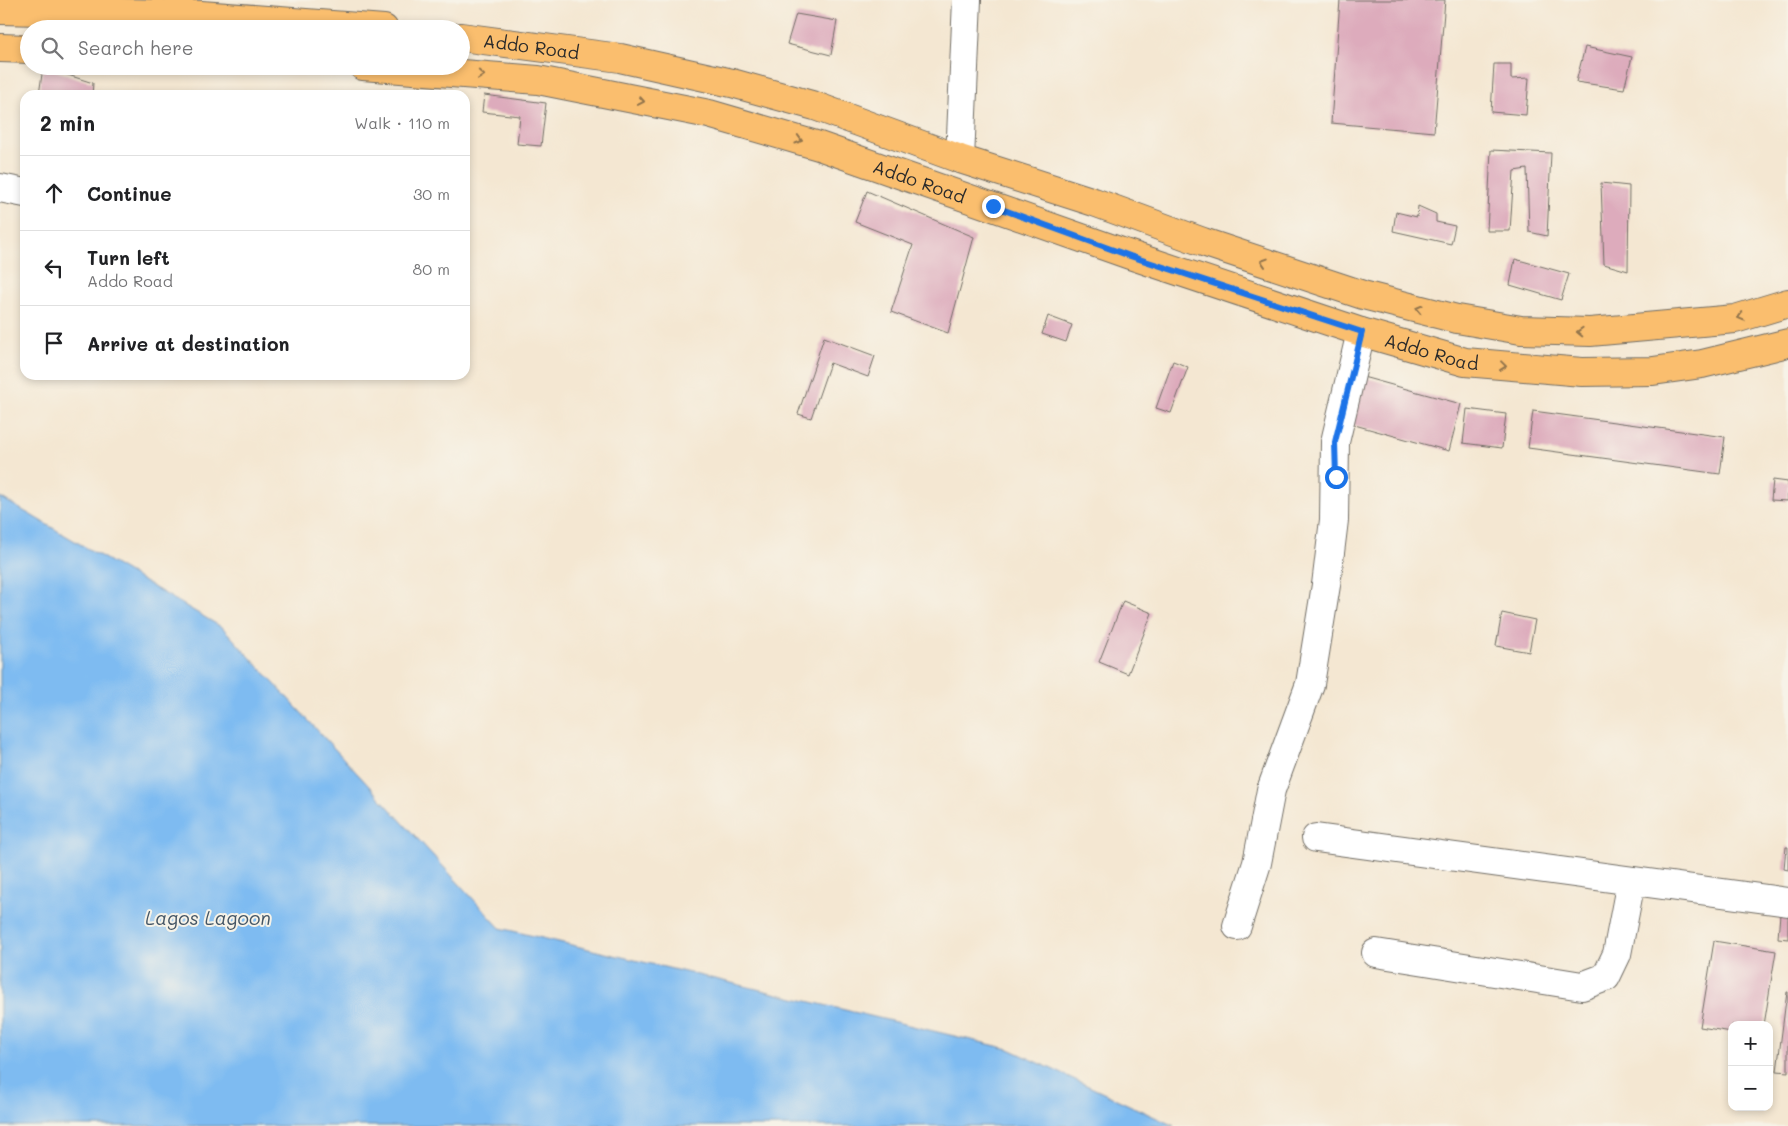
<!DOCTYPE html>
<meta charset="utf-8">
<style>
body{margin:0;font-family:Mali,sans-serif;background:#f6f6f6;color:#202124}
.controls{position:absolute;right:15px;bottom:15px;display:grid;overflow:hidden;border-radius:10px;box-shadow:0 2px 8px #0003}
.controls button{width:45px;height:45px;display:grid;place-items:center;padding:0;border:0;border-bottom:1px solid #e0e0e0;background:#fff;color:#202124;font:25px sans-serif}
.stop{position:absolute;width:15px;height:15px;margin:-11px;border:4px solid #1a73e8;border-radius:50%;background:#fff}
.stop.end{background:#1a73e8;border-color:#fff;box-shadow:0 1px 5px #0008}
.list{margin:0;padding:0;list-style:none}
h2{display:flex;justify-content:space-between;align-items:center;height:65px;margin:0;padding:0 20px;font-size:21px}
h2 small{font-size:16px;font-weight:400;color:#757577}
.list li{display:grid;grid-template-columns:32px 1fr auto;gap:15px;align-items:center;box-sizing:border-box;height:75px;padding:0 20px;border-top:1px solid #e0e0e0}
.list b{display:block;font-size:19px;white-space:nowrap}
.list p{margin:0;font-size:16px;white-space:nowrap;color:#757577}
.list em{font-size:16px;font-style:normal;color:#757577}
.icon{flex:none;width:28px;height:28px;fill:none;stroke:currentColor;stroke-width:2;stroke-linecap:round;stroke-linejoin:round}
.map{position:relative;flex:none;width:1788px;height:1126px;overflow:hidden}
.search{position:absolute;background:#fff;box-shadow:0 2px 8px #0003;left:20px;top:20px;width:450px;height:55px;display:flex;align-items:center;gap:12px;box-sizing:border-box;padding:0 18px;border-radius:28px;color:#757577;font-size:19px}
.panel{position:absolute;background:#fff;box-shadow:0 2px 8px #0003;left:20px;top:90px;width:450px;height:290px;border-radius:15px}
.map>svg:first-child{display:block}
.water{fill:#7ebbf1;stroke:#54738e}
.building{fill:#ddabbc}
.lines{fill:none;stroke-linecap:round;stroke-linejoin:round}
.minor-casing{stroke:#716d65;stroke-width:30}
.major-casing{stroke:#716d65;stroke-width:30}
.minor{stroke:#fff;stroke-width:28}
.major{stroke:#fabe6e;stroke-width:28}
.oneway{stroke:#92744c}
.route{stroke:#1a73e8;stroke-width:6}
.labels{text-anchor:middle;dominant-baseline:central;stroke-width:4;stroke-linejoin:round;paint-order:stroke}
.street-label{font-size:18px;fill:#2b2b2b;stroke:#f7f3e8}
.water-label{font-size:19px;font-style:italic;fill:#445666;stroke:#f7f3e8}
</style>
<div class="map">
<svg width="1788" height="1126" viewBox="0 0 1788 1126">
<rect width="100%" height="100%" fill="#f7f3e8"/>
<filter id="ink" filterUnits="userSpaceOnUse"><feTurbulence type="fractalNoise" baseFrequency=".02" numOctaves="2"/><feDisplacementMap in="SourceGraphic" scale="10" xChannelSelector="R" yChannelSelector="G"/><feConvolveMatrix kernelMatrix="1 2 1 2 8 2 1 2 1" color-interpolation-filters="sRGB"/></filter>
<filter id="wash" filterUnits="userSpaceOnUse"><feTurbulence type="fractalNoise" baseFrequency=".0096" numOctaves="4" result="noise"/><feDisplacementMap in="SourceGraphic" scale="20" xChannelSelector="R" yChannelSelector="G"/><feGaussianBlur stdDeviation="1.12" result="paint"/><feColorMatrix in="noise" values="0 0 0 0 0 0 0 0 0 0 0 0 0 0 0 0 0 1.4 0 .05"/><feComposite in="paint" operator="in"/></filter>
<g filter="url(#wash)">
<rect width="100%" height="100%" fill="#f4e7d2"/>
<path class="water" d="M0,497l223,131 277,300 509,121 165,77h-1174z"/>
<g id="blocks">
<path class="building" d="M1340,0h105l-11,132 -103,-9z
M796,14l41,7 -6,34 -44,-11z
M1585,47l47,10 -8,32 -48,-7z
M1494,64h17v15l18,-1 -3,37 -35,-3z
M43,67l50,16 -1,12h-53z
M484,95l62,8 -5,43 -24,-2 3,-28 -38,-4z
M1491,150l60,3 -4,83 -18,-4 -2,-63 -13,2 -4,60h-23z
M1601,183l28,3 -1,85 -24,-7z
M867,191l107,46 -26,96 -57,-21 22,-67 -58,-23z
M1418,206l18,8v8l19,4 -4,18 -58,-13 3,-19 21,5z
M1515,259l54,15 -8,26 -51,-15z
M1048,316l24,9 -6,17 -24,-8z
M824,337l51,19 -7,21 -38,-14 -19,55 -13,-4z
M1173,361l15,6 -17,46 -15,-5z
M1363,377l98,27 -12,47 -98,-27z
M1467,409l39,5 -4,34 -39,-5z
M1533,411l192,26 -5,37 -192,-26z
M1773,480l15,2 -1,19 -16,-1z
M1123,601l29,12 -24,61 -29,-12z
M1502,613l33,7 -6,32 -33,-6z
M1786,847h2v23l-4,-1z
M1780,914l8,1v24l-10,-1z
M1714,941l62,10 -12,74h-32v7l-32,-5z
M1787,992h1v80l-11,-1z"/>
</g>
</g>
<g filter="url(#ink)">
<use href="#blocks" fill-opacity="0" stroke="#716d65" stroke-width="1"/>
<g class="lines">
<g class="minor-casing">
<path id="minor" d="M960,159l7,-159
M0,188l25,5
M1316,838l472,64
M1237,926l20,-63 14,-73 39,-106 16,-99 8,-65 1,-78 26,-110
M1376,953l206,33 24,-9 11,-23 14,-73"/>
</g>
<g class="major-casing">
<g id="major">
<path d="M0,10l201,5 183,14"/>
<path id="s1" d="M461,37l159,21 112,25 83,23 145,53 134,43 109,40 160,53 94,24 64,11 69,2 145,-13 53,-16"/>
<path d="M0,48l29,1"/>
<path id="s2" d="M363,66l175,14 171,34 110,32 311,109 231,77 104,30 117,10 71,-1 49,-7 86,-21"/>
</g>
</g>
<use href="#minor" class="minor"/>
<use href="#major" class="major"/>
</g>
<defs><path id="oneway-chevron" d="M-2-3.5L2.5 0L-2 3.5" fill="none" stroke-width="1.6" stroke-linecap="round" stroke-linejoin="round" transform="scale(1.25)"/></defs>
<g class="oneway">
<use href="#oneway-chevron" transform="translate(481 75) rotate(4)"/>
<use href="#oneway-chevron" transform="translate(641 101) rotate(10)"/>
<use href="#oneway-chevron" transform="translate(799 140) rotate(16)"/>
<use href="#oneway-chevron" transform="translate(1264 262) rotate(-162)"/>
<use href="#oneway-chevron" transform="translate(1419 309) rotate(-166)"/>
<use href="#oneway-chevron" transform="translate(1741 317) rotate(165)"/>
<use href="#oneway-chevron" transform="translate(1580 332) rotate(-178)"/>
<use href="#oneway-chevron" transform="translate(1503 366) rotate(7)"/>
</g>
</g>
<g class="lines" filter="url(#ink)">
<path class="route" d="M993,206l137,50 232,76 -27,110 1,35"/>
</g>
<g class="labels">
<g class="street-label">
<text stroke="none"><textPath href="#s1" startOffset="71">Addo Road</textPath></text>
<text stroke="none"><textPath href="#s2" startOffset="571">Addo Road</textPath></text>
<text stroke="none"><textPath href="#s2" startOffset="1111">Addo Road</textPath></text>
</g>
<g class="water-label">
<text x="208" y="917">Lagos Lagoon</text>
</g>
</g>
</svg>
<div class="controls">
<button>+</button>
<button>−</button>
</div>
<div class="stop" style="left:1336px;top:477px"></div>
<div class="stop end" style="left:993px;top:206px"></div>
<div class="search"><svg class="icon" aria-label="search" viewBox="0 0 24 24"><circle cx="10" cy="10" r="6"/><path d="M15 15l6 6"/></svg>Search here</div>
<section class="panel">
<h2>2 min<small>Walk · 110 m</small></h2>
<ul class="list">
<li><svg class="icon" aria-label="ahead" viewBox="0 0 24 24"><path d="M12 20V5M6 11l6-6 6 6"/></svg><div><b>Continue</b></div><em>30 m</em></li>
<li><svg class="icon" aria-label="left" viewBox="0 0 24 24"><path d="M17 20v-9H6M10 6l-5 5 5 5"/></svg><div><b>Turn left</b><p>Addo Road</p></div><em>80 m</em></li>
<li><svg class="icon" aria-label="arrive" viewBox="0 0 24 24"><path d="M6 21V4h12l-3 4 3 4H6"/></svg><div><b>Arrive at destination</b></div></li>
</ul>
</section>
</div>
